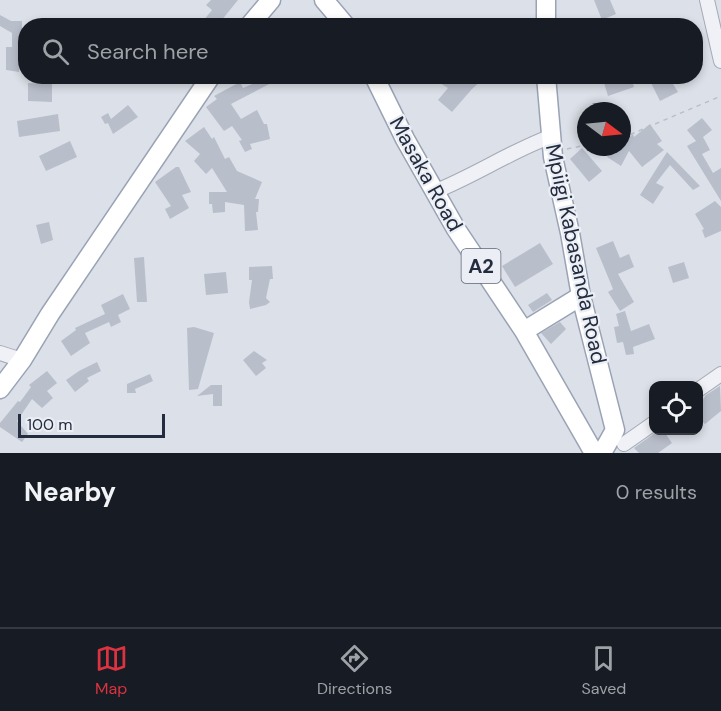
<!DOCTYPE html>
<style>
body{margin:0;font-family:"DM Sans",sans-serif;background:#242831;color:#f1f3f6}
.controls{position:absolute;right:18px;bottom:18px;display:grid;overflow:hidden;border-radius:12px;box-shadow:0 3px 9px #0003}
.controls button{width:54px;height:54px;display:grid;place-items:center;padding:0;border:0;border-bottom:2px solid #363941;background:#171b24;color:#f1f3f6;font:30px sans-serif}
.compass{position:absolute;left:577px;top:102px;width:54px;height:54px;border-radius:50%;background:#171b24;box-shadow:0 3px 9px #0003;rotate:106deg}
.scale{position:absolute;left:18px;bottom:15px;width:147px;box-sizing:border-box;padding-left:6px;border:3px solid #242c3f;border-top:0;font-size:16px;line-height:21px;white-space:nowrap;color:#242c3f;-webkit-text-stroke:4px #ebeff5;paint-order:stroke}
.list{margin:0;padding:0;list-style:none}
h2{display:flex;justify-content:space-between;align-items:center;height:78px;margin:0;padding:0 24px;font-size:26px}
h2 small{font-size:20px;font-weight:400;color:#9ea1a6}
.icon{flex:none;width:33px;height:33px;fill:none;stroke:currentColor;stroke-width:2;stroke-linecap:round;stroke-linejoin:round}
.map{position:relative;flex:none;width:721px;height:453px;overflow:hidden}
.search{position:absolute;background:#171b24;box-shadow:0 3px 9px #0003;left:18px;right:18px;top:18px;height:66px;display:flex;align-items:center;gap:15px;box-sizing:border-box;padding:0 21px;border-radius:24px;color:#9ea1a6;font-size:22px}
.sheet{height:174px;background:#171b24}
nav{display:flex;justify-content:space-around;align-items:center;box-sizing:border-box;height:84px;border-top:2px solid #363941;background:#171b24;font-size:16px;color:#9ea1a6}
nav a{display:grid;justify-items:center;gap:3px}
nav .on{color:#db3340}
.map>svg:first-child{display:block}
.building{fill:#b9becb}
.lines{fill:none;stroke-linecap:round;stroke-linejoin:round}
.minor-casing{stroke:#a5aab5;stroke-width:16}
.major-casing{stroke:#9aa3b5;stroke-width:21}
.path{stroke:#babec6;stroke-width:1.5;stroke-dasharray:4.5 4.5;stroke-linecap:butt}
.minor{stroke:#eff1f6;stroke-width:14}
.major{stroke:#fff;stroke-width:18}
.labels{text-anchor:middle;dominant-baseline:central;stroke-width:4.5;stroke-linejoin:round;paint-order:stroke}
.shield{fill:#ebeff5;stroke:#606676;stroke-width:1.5}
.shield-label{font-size:20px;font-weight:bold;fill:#242c3f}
.street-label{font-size:21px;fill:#242c3f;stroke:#ebeff5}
</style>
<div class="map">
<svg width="721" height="453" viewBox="0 0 721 453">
<rect width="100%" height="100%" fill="#dce0e8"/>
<path class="building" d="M211,0h27l-21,26h-18l13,-16 -6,-5z
M594,0h16l6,14 -14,6z
M0,15l11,6h11v27h4v11h-6l-1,13 -13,-2v-23h6v-14l-12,-7z
M271,76l2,6 -42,22 10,15 16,-9 7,14h3l3,15 -20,5 2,5 -7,3 -6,-11 3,-1 -10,-14 -8,5 -18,-24 11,-8 -3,-3 26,-14 3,6z
M429,76h57l-14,13 -20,23 -14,-12 10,-12z
M602,76h66l10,16 -18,9 -11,-22 -16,5 1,3 -26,9z
M28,83l24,1v18l-24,-1z
M128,105l10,12 -25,17 -5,-11 -3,1 -4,-7 7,-4 3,6z
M58,114l2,17 -41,6 -2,-16z
M702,118l10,12 -9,7 7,13 -8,4 11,19 8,-5v33l-34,-55 9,-5 -9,-11z
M650,124l12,17 -5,3 7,6 -22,17 -13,-16 -8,15 -14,-9 5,-8 3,2 3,-4h4v-3l11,-10 1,3z
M204,127l8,12 2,-2 11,22 4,-2 8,14 25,11 -7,17h4l-1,13h-2l2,18 -13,1 -1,-26 -19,-3v10l-12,1 -1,-9h-3v-12h18l-15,-24 -6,6 -12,-13 6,-7 -15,-13z
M70,141l7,16 -31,14 -7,-15z
M582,148l20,23 -13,11 -19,-23z
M667,152l33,34 -7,4 -23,-25 -14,18 8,4 -11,17 -13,-9z
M176,167h3l12,25 -9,3 7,13 -19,11 -5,-10 6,-3 -16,-24z
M715,201l6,6v24l-16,7 -3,-8 2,-1 -9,-15z
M49,222l4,18 -12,4 -5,-19z
M613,241l7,17 9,-4 5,13 -16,7 16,28 -14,9 -12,-19 5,-3 -17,-41z
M540,243l13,21 -38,23 -13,-21z
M144,257l3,45h-10l-3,-44z
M684,262l5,16 -16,5 -5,-16z
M272,266l1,13h-3l-4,19 4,4 -4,3 -16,4 -1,-7 3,-22h-3v-13z
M226,272l2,21 -22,2 -2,-21z
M547,293l5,7 -19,12 -5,-7z
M123,294l7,15 -12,6 3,7 -10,5 -2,-5 -24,11 5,10 -19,13 -10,-15 15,-11 -1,-2 30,-14 -4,-9z
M625,311l6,20 18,-7 6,15 -22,8 1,7 -8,1 -3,-13 -6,1 -3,-16 5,-1 -3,-12z
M560,322l6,7 -15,15 -10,-11z
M194,327l20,6 -16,56 -9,1 -2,-62z
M254,351l13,9 -5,3 4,5 -10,8 -13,-16z
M97,362l4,9 -14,7 2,3 -14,11 -9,-12 13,-9z
M47,371l10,12 -10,8 6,7 -11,10 -10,-9 -15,22 11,13 -6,8 -22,-15v-4l18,-22 2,1 11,-15 -2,-2z
M150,374l3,7 -18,8 1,4h-9v-9z
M211,385h11v21h-9v-12l-16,2z
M720,386l1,25 -16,13 -6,-6v-13l7,-10z
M659,430h4l9,13 -14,10h-19l-5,-5z"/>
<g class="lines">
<g class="minor-casing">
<path id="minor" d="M707,0l14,61
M436,191c40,-16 75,-40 116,-55
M0,353l22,7
M698,390l23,-16
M624,444l30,-21"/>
</g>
<g class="major-casing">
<path id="major" d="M324,0l22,26
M249,26l22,-26
M546,26v-26
M374,76l31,63 51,90 68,102 70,122
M546,76l7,81 17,76 11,63 34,134 -13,23
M524,331l57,-35
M0,389l22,-29 28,-46 161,-238"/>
</g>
<path class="path" d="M622,138l99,-42
M567,149l19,-4"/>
<use href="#minor" class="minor"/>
<use href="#major" class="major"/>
</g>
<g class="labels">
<rect class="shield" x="461.5" y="249" width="39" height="34" rx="4.5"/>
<g class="shield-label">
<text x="481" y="266">A2</text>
</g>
<g class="street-label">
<text transform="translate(426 174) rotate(61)">Masaka Road</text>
<text transform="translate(576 254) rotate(78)">Mpiigi Kabasanda Road</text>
</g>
</g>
</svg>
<div class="controls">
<button><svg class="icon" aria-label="locate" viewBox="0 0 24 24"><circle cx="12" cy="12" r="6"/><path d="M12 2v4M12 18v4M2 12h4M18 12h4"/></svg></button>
</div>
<svg class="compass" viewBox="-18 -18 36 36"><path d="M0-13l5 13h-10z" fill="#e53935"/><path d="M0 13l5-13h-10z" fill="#9ea1a6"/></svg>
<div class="scale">100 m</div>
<div class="search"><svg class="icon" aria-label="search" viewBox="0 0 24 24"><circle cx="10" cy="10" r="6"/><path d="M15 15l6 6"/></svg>Search here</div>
</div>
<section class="sheet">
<h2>Nearby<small>0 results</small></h2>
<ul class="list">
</ul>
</section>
<nav>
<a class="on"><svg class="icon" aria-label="map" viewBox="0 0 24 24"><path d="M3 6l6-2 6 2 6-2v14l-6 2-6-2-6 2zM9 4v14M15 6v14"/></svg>Map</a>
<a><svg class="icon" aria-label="directions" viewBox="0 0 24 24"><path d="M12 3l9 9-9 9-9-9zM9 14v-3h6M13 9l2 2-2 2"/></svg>Directions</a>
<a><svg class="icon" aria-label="saved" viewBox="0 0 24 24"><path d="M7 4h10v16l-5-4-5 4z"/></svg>Saved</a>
</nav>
